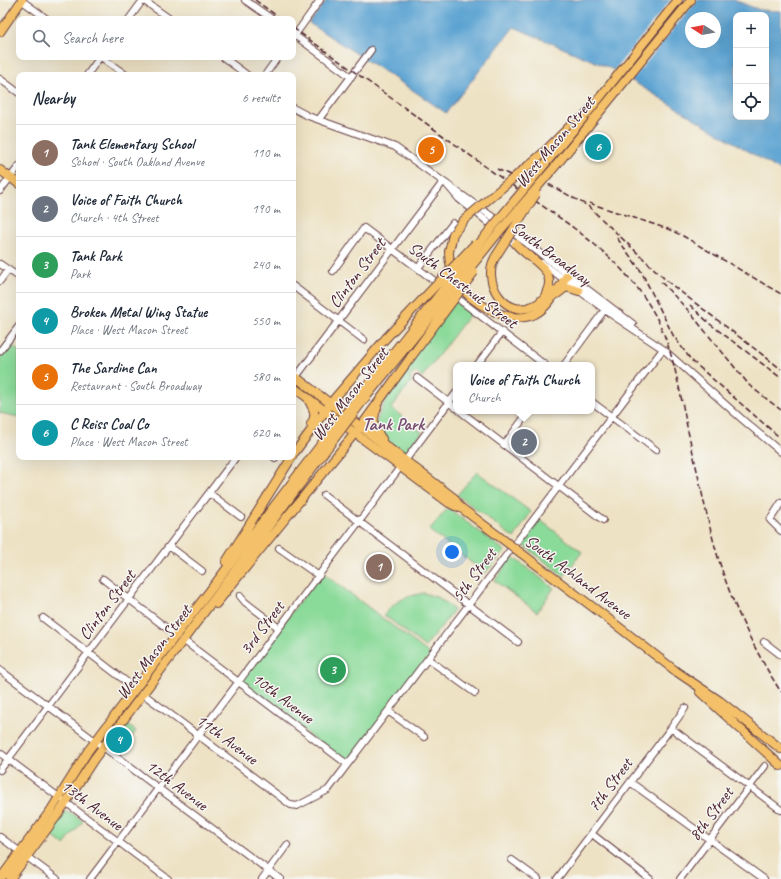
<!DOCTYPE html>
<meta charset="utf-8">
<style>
body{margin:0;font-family:Caveat,sans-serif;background:#f2f2f3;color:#1f2937}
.controls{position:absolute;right:12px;top:12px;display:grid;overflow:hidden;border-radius:8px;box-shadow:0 4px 16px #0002}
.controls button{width:36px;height:36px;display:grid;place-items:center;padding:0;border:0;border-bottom:1px solid #e0e1e3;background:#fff;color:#1f2937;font:20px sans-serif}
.compass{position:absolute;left:685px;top:12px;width:36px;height:36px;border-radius:50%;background:#fff;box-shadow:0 4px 16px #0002;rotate:281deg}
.you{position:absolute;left:452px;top:552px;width:14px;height:14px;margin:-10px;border:3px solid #fff;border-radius:50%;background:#1a73e8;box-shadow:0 0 0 6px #1a73e833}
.badge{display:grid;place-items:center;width:26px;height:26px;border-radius:50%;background:#d1495b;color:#fff;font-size:13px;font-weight:700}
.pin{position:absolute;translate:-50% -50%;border:2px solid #fff;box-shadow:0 1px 4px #0006}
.popup{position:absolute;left:453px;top:362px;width:142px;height:52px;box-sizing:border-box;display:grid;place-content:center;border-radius:8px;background:#fff;filter:drop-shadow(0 1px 3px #0005);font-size:13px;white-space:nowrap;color:#747a83}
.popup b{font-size:15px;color:#1f2937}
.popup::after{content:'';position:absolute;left:50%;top:100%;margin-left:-8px;border:8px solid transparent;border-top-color:#fff}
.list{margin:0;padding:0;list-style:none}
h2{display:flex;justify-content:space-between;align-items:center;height:52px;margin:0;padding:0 16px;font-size:17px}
h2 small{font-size:13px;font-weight:400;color:#747a83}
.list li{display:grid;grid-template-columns:26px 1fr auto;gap:12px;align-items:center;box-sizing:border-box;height:56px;padding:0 16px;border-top:1px solid #e0e1e3}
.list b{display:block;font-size:15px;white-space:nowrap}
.list p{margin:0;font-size:13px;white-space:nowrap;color:#747a83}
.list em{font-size:13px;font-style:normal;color:#747a83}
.icon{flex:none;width:22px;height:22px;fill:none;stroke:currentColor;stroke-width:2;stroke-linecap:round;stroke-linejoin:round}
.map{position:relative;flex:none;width:781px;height:879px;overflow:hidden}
.search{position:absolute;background:#fff;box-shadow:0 4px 16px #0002;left:16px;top:16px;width:280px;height:44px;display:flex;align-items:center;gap:10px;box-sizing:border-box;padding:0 14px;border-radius:8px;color:#747a83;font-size:15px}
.panel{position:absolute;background:#fff;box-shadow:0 4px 16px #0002;left:16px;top:72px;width:280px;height:388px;border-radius:8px}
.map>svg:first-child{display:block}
.green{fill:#8ada99;stroke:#6a7c62}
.water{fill:#5ca3d2;stroke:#53617e;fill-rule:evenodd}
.pier{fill:#eee2c4}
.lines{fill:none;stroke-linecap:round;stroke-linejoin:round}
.minor-casing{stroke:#633c42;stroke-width:8}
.major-casing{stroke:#633c42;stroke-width:10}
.minor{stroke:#fff;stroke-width:6}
.major{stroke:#f4c16a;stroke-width:8}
.rail{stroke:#4a1f2b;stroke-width:1.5;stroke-dasharray:6 3;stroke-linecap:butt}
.major-bridge-casing{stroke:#633c42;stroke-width:10;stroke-linecap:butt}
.major-bridge{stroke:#f4c16a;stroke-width:8}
.labels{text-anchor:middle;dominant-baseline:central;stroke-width:3;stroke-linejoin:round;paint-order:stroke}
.street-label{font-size:17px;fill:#4a1f2b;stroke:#f6f6f2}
.neighbourhood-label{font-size:18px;font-weight:bold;fill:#795070;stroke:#f6f6f2}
</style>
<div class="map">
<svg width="781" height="879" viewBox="0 0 781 879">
<rect width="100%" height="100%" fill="#f6f6f2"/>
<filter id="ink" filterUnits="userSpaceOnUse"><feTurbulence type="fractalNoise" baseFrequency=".025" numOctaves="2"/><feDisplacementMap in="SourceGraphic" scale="8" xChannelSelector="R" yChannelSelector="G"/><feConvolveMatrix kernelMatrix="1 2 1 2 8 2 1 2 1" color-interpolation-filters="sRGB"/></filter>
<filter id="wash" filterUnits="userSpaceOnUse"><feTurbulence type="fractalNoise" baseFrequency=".012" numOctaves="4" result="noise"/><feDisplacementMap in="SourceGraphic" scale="16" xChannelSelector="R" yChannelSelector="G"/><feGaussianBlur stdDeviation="0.9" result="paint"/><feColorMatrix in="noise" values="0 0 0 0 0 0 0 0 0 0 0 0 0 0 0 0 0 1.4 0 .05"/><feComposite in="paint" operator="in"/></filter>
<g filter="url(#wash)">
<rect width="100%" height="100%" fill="#eee2c4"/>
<path class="green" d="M455,301l15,11v2l-48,63 -5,-5 -6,3 -1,4 1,3 -20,26 31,24 -14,19 -7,1 -18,-16 -7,-12c11,-39 55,-88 79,-123z
M7,342l12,9v66l-19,-4v-62z
M477,472l54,40 -17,26 -57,-43z
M448,508l57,43 -20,22 -56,-43z
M540,520l42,32 -18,24 -43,-33z
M511,556l43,32 -17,24 -42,-31z
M322,572l109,83 -84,109 -108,-82z
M424,593l15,5 15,12 -29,37 -41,-32c13,-16 21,-18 40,-22z
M127,725l9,6 -15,22 -10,-7z
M65,812h5l13,9 -19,24 -16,-12z"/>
<path class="water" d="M327,0h407l26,10 21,1v160l-167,-101 -100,-43 -68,86 -29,-20 -108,-70zM736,15h30v102h-30zM691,18h24v24h-24z"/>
<path class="pier" d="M671,0h26l-67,82 -17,-10z"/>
</g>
<g filter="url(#ink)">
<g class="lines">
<g class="minor-casing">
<path id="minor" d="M21,0l26,19
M143,0l27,19
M245,0l27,19
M129,19l14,-19
M293,34l58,43
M293,38l27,-38
M101,57l25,18
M223,57l24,18
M87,75l13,-18
M265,75l13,-18
M0,79l19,14
M293,108l15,8 87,31 106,76
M319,119l52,-69
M447,185l12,14 59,47
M0,191l19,-25
M508,229l125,95
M542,263l70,52 51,34 80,71 38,32
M0,264l19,13
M418,268l35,-45
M333,271l31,-43 76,57
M0,281l8,-11
M293,286l71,54
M452,294l93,71
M0,351l19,-25
M477,365l25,-33
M564,365l42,-57
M417,378l39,30
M293,381l150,-199
M592,402l64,48
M460,411l143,109
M504,445l25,-34
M274,457l1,1
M209,493l32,24
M324,495l194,147
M781,503l-11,17 11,11
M169,546l33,25
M279,548l40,28
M103,579l74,57
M240,596l5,6 34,26
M43,618l93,71
M183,640l164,124
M764,642l17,13
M428,659l47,34
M0,670l280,209
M142,693l149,112 6,1 31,-16 335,-441
M388,711l36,26
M671,728l110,82
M0,753l168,126
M0,770l236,-313
M630,782l134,97
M592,834l58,45
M0,837l57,42
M512,860l26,19
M90,879l366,-486
M262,879l25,-34
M557,879l114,-151 14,-20
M680,879l85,-113"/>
</g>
<g class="major-casing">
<path id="major" d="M0,32l22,-32
M543,153l27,-27 15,-10 93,-116
M558,163l133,-163
M0,170l19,14
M516,244c13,16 43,25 30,49
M449,252c0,11 2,20 8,30 14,21 52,44 78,32 14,-7 24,-27 33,-40
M496,256c-16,24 9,65 39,49 7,-3 11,-10 15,-16
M557,294l9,-7 13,4
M293,375l161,123 6,9 -5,-1 -6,-3 -156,-116
M309,401c5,9 8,14 2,23
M377,408c-6,13 -3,20 5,31
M295,452l39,-53 52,-61
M226,562l66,-105
M216,604l148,-182 47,-65
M602,614l75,58 43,29 61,48
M700,692l81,74
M0,879l51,-69 37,-59 234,-308
M10,879l49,-66 35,-54 234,-312"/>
</g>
<use href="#minor" class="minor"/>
<use href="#major" class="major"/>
<path class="rail" d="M255,0l26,19
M293,28c66,47 132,94 197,142 60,43 136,83 169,153 17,36 22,78 31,117 10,42 18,86 31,127 14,44 35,86 60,125
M497,169l13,6 40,10 38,21 80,76 113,87
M589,203l79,26 15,7 98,58
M617,238l24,33 32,64 18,25 87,76
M661,282l26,27 63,77 31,24
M690,305l20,19 71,54"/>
<g class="major-bridge-casing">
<path id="major-bridge" d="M449,252l4,-18 11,-14 79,-67
M496,256l40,-62
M386,338l89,-94
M411,357l63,-85
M322,443l168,-213 95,-114
M328,447l34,-45 137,-170 59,-69
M460,507l142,107"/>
</g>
<use href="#major-bridge" class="major-bridge"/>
</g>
</g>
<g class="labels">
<g class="street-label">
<text transform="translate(555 142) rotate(-50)">West Mason Street</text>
<text transform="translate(551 253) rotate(37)">South Broadway</text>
<text transform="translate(357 273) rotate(-53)">Clinton Street</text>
<text transform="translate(463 285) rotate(37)">South Chestnut Street</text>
<text transform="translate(350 394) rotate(-52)">West Mason Street</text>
<text transform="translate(474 575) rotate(-53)">5th Street</text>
<text transform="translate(578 577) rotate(37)">South Ashland Avenue</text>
<text transform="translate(107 605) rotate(-53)">Clinton Street</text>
<text transform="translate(262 628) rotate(-53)">3rd Street</text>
<text transform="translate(154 652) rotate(-53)">West Mason Street</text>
<text transform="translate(283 698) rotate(37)">10th Avenue</text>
<text transform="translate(227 739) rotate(37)">11th Avenue</text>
<text transform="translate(177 785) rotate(37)">12th Avenue</text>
<text transform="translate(610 785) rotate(-53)">7th Street</text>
<text transform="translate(92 805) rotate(37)">13th Avenue</text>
<text transform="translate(711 814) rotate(-53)">8th Street</text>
</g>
<g class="neighbourhood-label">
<text x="393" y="424">Tank Park</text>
</g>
</g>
</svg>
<div class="controls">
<button>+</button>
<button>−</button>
<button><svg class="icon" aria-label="locate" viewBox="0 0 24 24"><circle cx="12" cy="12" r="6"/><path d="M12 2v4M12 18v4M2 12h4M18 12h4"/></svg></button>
</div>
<svg class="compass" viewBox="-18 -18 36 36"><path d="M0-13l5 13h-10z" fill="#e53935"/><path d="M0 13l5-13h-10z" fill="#747a83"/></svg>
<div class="you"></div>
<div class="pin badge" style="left:379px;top:567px;background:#8d6e63">1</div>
<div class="pin badge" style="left:524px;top:442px;background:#6b7280">2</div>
<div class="popup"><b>Voice of Faith Church</b>Church</div>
<div class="pin badge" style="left:333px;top:670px;background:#2e9e5b">3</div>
<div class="pin badge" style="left:119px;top:740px;background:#0f9aa8">4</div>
<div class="pin badge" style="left:431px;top:150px;background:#e8710a">5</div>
<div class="pin badge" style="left:598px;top:147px;background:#0f9aa8">6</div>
<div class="search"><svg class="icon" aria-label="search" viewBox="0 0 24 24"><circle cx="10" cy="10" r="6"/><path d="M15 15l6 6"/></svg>Search here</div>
<section class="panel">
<h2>Nearby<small>6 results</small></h2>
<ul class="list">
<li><span class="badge" style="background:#8d6e63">1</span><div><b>Tank Elementary School</b><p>School · South Oakland Avenue</p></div><em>110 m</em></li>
<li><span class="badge" style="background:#6b7280">2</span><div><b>Voice of Faith Church</b><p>Church · 4th Street</p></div><em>190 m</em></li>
<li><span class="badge" style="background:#2e9e5b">3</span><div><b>Tank Park</b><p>Park</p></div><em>240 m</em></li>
<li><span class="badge" style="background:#0f9aa8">4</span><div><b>Broken Metal Wing Statue</b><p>Place · West Mason Street</p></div><em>550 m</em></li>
<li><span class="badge" style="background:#e8710a">5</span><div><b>The Sardine Can</b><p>Restaurant · South Broadway</p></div><em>580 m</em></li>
<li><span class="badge" style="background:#0f9aa8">6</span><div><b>C Reiss Coal Co</b><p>Place · West Mason Street</p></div><em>620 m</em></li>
</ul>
</section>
</div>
